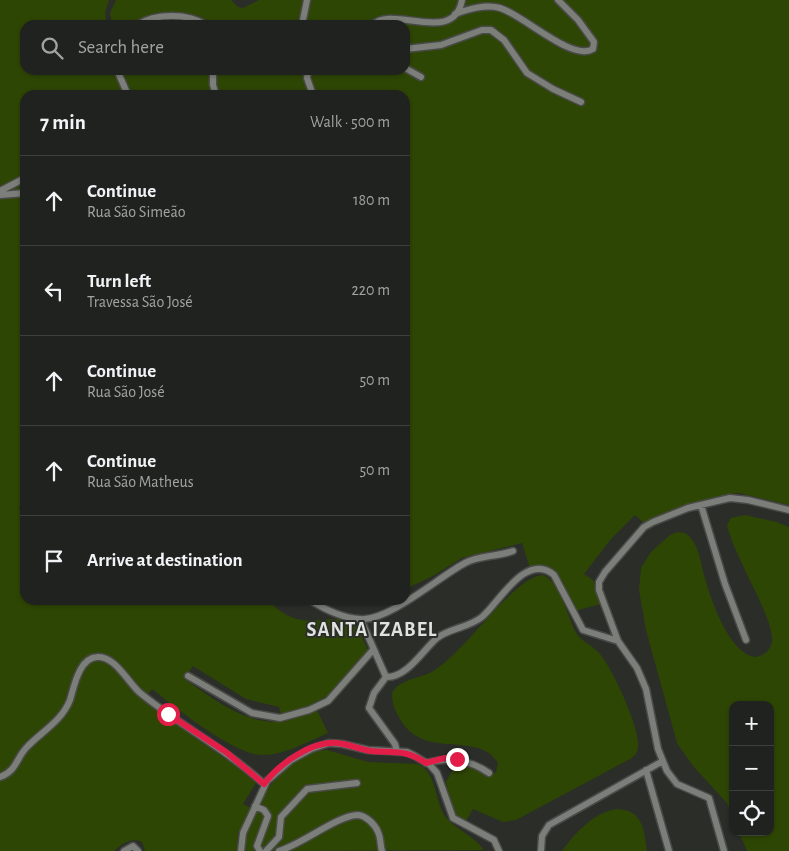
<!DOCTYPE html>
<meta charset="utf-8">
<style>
body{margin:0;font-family:"Alegreya Sans",sans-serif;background:#2d2f2c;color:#f1f3f6}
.controls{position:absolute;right:15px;bottom:15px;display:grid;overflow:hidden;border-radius:10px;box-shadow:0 1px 4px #0004}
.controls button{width:45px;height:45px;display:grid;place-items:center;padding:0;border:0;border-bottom:1px solid #3d3f3d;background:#20221f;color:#f1f3f6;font:25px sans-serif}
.stop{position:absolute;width:15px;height:15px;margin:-11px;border:4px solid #e11d48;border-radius:50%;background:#fff}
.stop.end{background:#e11d48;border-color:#fff;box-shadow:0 1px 5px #0008}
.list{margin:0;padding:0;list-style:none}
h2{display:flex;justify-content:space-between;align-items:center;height:65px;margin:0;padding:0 20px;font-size:21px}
h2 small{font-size:16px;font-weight:400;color:#a2a4a4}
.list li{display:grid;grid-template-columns:32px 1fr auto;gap:15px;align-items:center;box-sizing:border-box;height:90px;padding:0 20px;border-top:1px solid #3d3f3d}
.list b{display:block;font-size:19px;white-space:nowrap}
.list p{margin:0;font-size:16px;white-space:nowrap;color:#a2a4a4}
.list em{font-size:16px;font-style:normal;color:#a2a4a4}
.icon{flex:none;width:28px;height:28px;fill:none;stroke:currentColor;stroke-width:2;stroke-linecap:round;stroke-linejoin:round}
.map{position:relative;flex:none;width:789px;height:851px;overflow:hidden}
.search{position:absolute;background:#20221f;box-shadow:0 1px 4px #0004;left:20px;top:20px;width:390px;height:55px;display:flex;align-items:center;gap:12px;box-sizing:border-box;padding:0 18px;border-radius:15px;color:#a2a4a4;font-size:19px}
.panel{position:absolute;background:#20221f;box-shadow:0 1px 4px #0004;left:20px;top:90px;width:390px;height:515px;border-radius:15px}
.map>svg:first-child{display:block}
.green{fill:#2e4604}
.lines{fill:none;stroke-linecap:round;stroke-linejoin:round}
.minor-casing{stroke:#494a47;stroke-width:9}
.minor{stroke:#7b7e79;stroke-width:6}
.route{stroke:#e11d48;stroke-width:6}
.labels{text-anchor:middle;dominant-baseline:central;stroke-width:4;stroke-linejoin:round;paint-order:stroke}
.district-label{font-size:20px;font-weight:bold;letter-spacing:1px;fill:#e0e2df;stroke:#2b2d29}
</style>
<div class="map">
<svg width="789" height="851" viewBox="0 0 789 851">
<rect width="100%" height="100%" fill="#2b2d29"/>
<path class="green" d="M0,0h109l-4,12 2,13h-82v45h88l11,25h-99v79l-25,13z
M116,0h115l7,7 5,1 16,-8h45l-7,25h-85l-13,-9 -17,-4 -32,3 -19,10h-19l-2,-12z
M311,0h478v505l-50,-12 -10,1 -39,10 -46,19 -9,-8 -24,24 -27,35 9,6 7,24 -25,7 -22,-42 -9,-4 -14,3 -8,-25 -60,15 -31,19 -26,12v-494h-272l-11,-25h283v-45h-100z
M25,182v317l-6,9 6,12v80h242c36,34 48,14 87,21l14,29c-27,39 -42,53 -87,65l-2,-8 -33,-8 -53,-33 -9,13c29,19 62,47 99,42 12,-2 23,-7 34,-11l11,23c-19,8 -43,22 -65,22 -28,1 -88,-48 -111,-66l-7,9 48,38 64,45 -14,23 8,4 -13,25 -1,18h-92l-3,-9c-11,-5 -20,2 -28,9h-114v-656z
M745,515l32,7 12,5v324h-42l-8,-19h31v-127h-37v110l-7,-13 -33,-36 -16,-23 -31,-113 -7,-40 2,-22 10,-16 19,-17 7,-3 8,1c14,9 15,28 19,42 6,22 25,80 52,82 8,-2 14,-6 16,-15 3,-23 -39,-87 -45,-117l4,-7z
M543,575c18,7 24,43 34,59 5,8 17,12 23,20 12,14 40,74 38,92 0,6 -3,10 -8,13l-114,61 -13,2 -30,-13 -7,12 -12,-6 -8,-33 11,-20 32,14 7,-4 2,-9c-21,-34 -73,-1 -98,-44 -5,-8 -8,-16 -8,-26 8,-15 30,-14 43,-23 9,-6 18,-15 26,-23 17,-16 59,-72 82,-72z
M327,750l41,12 50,2c17,7 17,32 24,47 7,16 31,23 42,39l-239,1c0,-39 39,-100 82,-101z
M617,809c26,1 27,20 30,42h-85c13,-18 32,-39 55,-42z"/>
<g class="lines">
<g class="minor-casing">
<path id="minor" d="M455,14c14,-5 30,-10 45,-6 22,6 72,54 93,41l1,-7 -16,-22 -20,-20
M137,25c19,-12 51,-12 69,0
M302,25l5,-25
M373,25c18,-21 81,21 89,-25
M405,49l36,-4 41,-15h9l13,10 23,33 26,16 28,13
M405,68l16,9
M117,70l11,25
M213,70v15l3,10
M308,70l-1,8 6,17
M0,191l25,-13
M0,195l25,-2
M701,505l24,79 21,56
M310,600c14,9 33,18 50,19 28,3 80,-43 105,-56 15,-8 32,-6 48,-12
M361,620l25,57
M188,676l64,37 28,5 29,-8 19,-9 45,-51
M386,677c21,1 37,-27 51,-39 13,-10 31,-10 45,-21 16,-13 44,-66 72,-42l29,55 35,11
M386,677l-12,16 -5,15 26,36 2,8
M426,763c23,-6 43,-4 63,10
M646,770l23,81
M0,777c17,-6 16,-19 27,-30 14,-15 35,-26 43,-47 4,-13 9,-42 27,-43 17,-2 31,25 42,35 40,33 87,57 125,92
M255,806l9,4 4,6 -11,30 3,5
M124,851l9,-5 5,5
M241,851l2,-18 24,-52 24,-21 20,-11 18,-6 13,1 26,6 39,2 8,4 15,9 7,8 16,45 41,22 5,11
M266,851l13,-14 2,-20 26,-28 50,-6
M279,851c22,-6 59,-36 79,-36 8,1 17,9 20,17 3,6 2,13 4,19
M541,851l1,-15 7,-11 114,-64
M724,851l-15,-53 -32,-14 -10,-13 -9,-22 -12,-60 -9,-21 -19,-27 -19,-51v-8l6,-10 39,-45 9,-5 35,-14 42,-10 18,2 41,10"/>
</g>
<use href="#minor" class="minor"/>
</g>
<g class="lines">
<path class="route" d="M168,714l58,38 38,32c15,-20 47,-43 73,-41 11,1 22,6 34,8 23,2 34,-2 55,12l19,-5 12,1"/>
</g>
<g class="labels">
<g class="district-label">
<text x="372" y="630">SANTA IZABEL</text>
</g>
</g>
</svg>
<div class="controls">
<button>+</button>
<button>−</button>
<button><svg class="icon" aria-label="locate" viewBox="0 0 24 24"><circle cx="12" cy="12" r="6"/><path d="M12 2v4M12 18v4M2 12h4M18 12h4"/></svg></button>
</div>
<div class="stop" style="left:168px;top:714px"></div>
<div class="stop end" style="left:457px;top:759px"></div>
<div class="search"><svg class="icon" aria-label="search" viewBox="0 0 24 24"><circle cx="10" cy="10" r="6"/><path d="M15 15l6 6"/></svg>Search here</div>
<section class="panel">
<h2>7 min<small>Walk · 500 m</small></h2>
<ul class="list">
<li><svg class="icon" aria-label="ahead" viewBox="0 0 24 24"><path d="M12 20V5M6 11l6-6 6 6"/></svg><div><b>Continue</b><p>Rua São Simeão</p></div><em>180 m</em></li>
<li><svg class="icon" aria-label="left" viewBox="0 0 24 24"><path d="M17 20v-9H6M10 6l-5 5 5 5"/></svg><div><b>Turn left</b><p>Travessa São José</p></div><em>220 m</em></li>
<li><svg class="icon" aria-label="ahead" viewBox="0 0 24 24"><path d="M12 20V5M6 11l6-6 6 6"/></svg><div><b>Continue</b><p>Rua São José</p></div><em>50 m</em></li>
<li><svg class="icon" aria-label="ahead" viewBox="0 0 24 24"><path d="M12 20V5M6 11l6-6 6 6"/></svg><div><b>Continue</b><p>Rua São Matheus</p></div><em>50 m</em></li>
<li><svg class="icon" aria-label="arrive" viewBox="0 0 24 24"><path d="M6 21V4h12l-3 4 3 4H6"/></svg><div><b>Arrive at destination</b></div></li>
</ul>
</section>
</div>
